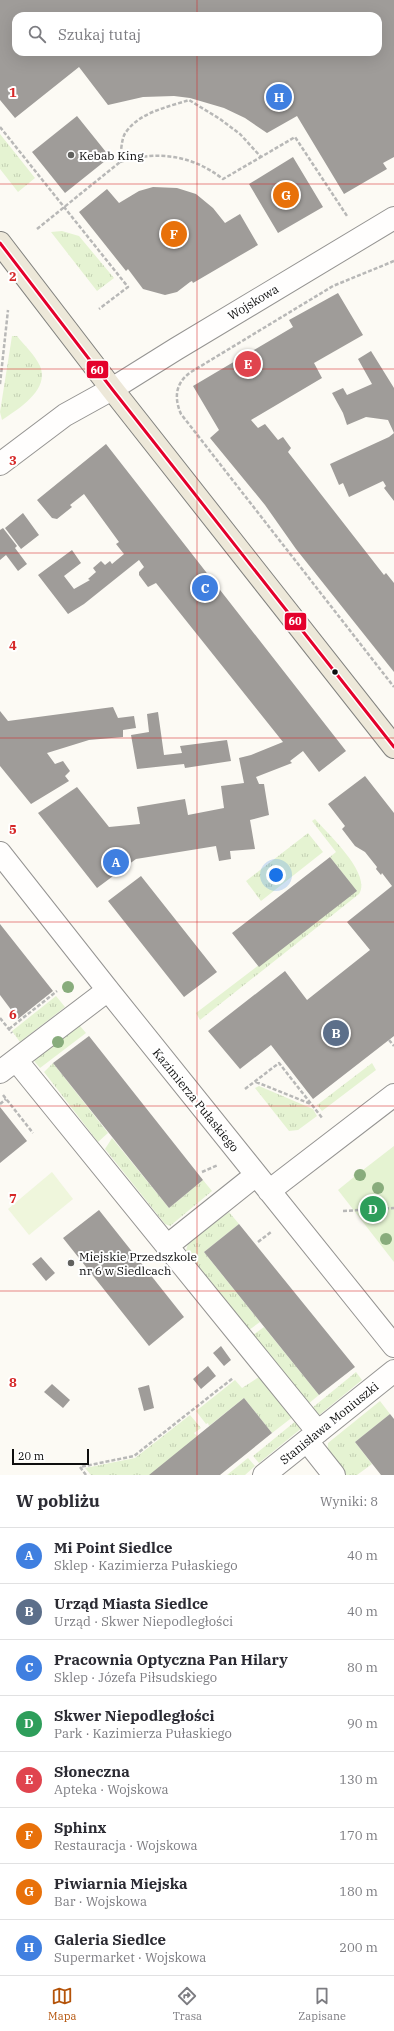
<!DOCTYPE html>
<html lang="pl">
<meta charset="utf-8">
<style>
body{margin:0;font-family:"IBM Plex Serif",serif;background:#f2f2f3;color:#2b2b33}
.scale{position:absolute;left:12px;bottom:10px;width:77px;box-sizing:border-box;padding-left:4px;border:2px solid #0e0e0e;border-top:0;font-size:11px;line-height:14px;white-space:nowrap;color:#0e0e0e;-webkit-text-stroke:3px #fff;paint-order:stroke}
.you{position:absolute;left:276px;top:875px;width:14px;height:14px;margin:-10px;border:3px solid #fff;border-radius:50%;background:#1a73e8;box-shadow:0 0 0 6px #1a73e833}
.badge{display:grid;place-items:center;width:26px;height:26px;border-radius:50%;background:#b45309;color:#fff;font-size:13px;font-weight:700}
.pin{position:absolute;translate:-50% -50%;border:2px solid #fff;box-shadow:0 1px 4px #0006}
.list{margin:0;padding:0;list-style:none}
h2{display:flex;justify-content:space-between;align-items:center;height:52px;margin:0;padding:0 16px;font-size:17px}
h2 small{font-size:13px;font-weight:400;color:#7c7c81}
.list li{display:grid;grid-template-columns:26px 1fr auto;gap:12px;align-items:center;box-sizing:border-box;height:56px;padding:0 16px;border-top:1px solid #e1e1e2}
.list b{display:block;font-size:15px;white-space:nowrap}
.list p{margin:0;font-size:13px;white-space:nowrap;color:#7c7c81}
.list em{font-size:13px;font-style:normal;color:#7c7c81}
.icon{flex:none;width:22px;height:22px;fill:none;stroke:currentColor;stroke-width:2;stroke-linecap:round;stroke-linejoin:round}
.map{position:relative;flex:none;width:394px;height:1475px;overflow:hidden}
.search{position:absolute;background:#fff;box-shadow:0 4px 16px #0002;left:12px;right:12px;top:12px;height:44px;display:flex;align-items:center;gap:10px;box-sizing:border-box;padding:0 14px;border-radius:12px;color:#7c7c81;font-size:15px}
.sheet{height:500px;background:#fff}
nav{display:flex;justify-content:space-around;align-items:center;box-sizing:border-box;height:56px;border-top:1px solid #e1e1e2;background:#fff;font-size:11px;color:#7c7c81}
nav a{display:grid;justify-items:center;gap:2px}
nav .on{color:#b45309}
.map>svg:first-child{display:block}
.grass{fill:url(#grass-tufts)}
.park{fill:#e5f3d2}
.pitch{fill:#eff6dc}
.building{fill:#9f9c99;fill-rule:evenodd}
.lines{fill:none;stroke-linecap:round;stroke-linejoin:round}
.minor-casing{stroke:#959492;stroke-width:24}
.major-casing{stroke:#82827f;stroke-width:24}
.path{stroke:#b8b8b7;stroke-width:2.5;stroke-dasharray:4 2;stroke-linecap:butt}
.minor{stroke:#fffefd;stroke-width:22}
.major{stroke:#ede8d9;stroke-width:22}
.bus-1-casing{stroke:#fff;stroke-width:6}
.bus-1{stroke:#e4002b;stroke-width:3}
.tree{fill:#88ac7c}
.grid{fill:none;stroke:#d62828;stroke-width:1;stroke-opacity:0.55}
.poi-dot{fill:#61615e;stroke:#fff;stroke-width:1.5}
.bus-dot{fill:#0e0e0e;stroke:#fff;stroke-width:1.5}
.labels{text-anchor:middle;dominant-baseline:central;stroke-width:4;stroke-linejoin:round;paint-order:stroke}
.poi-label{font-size:12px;fill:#0e0e0e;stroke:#fff;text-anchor:start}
.street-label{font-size:12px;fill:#0e0e0e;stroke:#fff}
.grid-label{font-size:13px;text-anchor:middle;font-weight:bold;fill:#d62828;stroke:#fff;stroke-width:4;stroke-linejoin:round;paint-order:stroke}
.line-badge{stroke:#fff;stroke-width:1.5}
.badge-label{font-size:11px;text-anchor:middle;font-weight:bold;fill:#fff}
</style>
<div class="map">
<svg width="394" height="1475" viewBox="0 0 394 1475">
<defs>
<pattern id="grass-tufts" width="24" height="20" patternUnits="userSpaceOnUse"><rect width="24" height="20" fill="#e5f3d2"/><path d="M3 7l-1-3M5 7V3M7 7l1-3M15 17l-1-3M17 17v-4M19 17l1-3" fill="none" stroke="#c3cfb3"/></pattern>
</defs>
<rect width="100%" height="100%" fill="#fcfaf4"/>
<path class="grass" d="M0,134l35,44 -17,14 -18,-23z
M62,231l17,5 35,42 -17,13 -46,-59z
M12,336h5c7,9 18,19 23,30 10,24 -22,43 -38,54l-2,-8z
M315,819c13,15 57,55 44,75l-159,126 -4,-7 160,-122 -26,-34 6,-5 -24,-31z
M308,833l15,19 -62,49 -15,-20z
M56,996l9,11 -45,35 -8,-11z
M75,1020l11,13 -46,35 -10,-12z
M53,1063l55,70 -10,9 -54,-70z
M372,1063l4,7 -54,41 -5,-6z
M259,1086l54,23 4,7 -19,14 -9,1 -34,-43z
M112,1138l57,70 34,-28 9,11 -42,35 -5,-2 -60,-75z
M229,1212l10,12 -35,28 56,70 -11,8 -63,-79 2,-8z
M264,1327l55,68 -11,9 -55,-69z
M356,1372l6,8 -44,36 -6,-8z
M259,1377l35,39 -22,17 -28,-35 -35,28 -1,-3 -2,1 -10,-13 39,-31 7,8z
M380,1401l10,13 -35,28 17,22 -15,11h-12c-7,-9 -19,-20 -17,-32z
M190,1415l11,13 -7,5 3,3 -47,39h-59l-6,-7 50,-10z
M297,1420l6,7 -44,36 -6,-7z
M248,1458l7,8 -10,9h-18z"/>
<path class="park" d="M394,1146v116l-56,-72 16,-13 -1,-2 9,-6 1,1z"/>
<path class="pitch" d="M52,1172l21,27 -44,36 -21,-26z"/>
<path class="building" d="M0,0h394v157l-11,6 4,6 -43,25 -47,-78 -30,17 -22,-15 -21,-10 -34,-10 -16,-2 -31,1 -35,8 -29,-38 -64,51 -15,-18zM16,16h362v36h-362z
M77,116l33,41 -45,36 -33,-41z
M293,157l30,50 -45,26 -29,-49z
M153,187l24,1 19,6 17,14 12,15 15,-9 18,31 -65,38 -1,-2 -2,1 -13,10 -12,3 -22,-6 -15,-20 -2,2 -47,-59 28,-23 12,14 20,-12z
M338,293l25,42 -49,28 8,15 -71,42 7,8 7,-4 13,16 5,-3 8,11 -3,4 96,123 2,-2 8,10v89l-98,-123 -31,-44 -55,-67 9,-8 -26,-44 100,-59 -4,-7z
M371,351l23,37v113l-10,-13 2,-2 -3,-5 -34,16 -6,-14 -4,2 -9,-21 59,-27 5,-4 -6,-13 -22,-3 -19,8 -4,-12 -11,-20 11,-5 4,7 25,-11 -14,-25z
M106,444l240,307 -27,21 -16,-21 -13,10 2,2 -36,14 3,7h5l5,31 -19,5 5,29 -25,2 1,8 -12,2 -3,-15 -80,13 -39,29 -59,-75 39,-26 32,40 31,-3 -3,-17 48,-8 3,16 36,-7 -3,-22 23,-3 -5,-25 12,-3 32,-13 -127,-159 -8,4 -9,-12v-3l5,-5 -5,-7 -55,44 -16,10 -30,-39 34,-25 9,13 -17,13 10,13 16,-9 -2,-1 8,-7 -3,-4 8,-7 4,4 5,-4 2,3 12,-10 -8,-10 3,-2 -35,-48 -14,11 2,2 -15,12 -5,-1 -15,-18z
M23,513l16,22 -18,14 -16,-21z
M3,528l14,18 -2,2 12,16 -9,7 -12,-16 -6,5v-30z
M113,707l5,11 16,-2 2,12 -13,2v7l-34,3 -42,13 8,11 8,-3 7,10 -5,5 4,5 -38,23 -31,-38v-55l8,10z
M158,712l6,43 18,-2 -2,-7 47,-6 4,21 -46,7 -1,-4 -47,5 -6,-34 18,-3 -2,-18z
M365,776l29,37v223l-81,63 -42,-54 -31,24 -32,-38 77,-60 22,29 63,-50 -23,-28 45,-36 -10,-13 -1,2 -5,-6 1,-2 -12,-15 -10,-6 -13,-17 3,-3 -17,-22z
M330,857l27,34 -98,76 -27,-34z
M141,876l76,96 -33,25 -76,-96z
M0,924l53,67 -35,28 -18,-24z
M89,1036l114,144 -34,28 -116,-145z
M0,1107l27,34 -27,22z
M99,1210l85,107 -35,29 -86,-108z
M239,1224l116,143 -36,28 -115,-143z
M41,1257l14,16 -9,8 -14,-17z
M221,1346l10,14 -7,6 -11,-13z
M208,1366l8,10 -15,13 -8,-10z
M52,1384l18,16 -7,8 -19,-16z
M149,1385l5,23 -10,3 -6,-23z
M244,1398l28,35 -52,42h-71z
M390,1414l4,5v56h-13l-26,-33z"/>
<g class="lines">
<g class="minor-casing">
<path id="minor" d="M0,464l65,-49 47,-26 64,-40 218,-131
M0,853l108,137 286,356
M16,1060l302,372
M0,1072l108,-82
M269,1191l125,-96
M167,1246l89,-71
M307,1441l27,34
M264,1475l130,-104"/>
</g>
<g class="major-casing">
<path id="major" d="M0,243l112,146 282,358"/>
</g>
<path class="path" d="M0,127l128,160 -29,22
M120,162c37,-12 72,-7 103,17l38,-22
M37,229l83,-67c1,-8 1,-24 6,-30 14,-20 42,-25 63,-32l31,19 20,15 21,23 34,-20 52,79
M394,261l-61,25 -142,86c-16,11 -17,26 -10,42l213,273
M0,384l8,-74
M0,1018l12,15
M9,1029l48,-38
M389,1040l5,6
M256,1082l55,22
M245,1089l34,-26 44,56
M3,1095l30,38
M0,1104l6,-5
M202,1172l16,-7
M343,1211l51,-3
M258,1242l13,-10
M86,1475l-6,-8 54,-11 99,-78"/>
<use href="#minor" class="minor"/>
<use href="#major" class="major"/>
<g class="bus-1-casing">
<path id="bus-1" d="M0,243l112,146 282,358"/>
</g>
<use href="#bus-1" class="bus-1"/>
</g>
<g class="tree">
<circle cx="68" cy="987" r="6"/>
<circle cx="58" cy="1042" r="6"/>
<circle cx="360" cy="1175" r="6"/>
<circle cx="378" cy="1188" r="6"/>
<circle cx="386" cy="1239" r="6"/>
</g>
<path class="grid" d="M197,0v16M197,52v1423M0,184h394M0,369h394M0,553h394M0,738h394M0,922h394M0,1106h394M0,1291h394"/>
<g class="poi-dot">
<circle cx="71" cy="155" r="4"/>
<circle cx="71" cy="1263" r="4"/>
</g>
<circle class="bus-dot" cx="335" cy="672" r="3.5"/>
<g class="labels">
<g class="poi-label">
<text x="79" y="155">Kebab King</text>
<text x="79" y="1256">Miejskie Przedszkole<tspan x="79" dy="14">nr 6 w Siedlcach</tspan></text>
</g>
<g class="street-label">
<text transform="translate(253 302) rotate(-31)">Wojskowa</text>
<text transform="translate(196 1100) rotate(51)">Kazimierza Pułaskiego</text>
<text transform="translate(329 1423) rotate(-39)">Stanisława Moniuszki</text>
</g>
</g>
<g class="grid-label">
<text x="13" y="97">1</text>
<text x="13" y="281">2</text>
<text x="13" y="465">3</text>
<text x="13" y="650">4</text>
<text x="13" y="834">5</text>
<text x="13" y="1019">6</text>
<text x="13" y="1203">7</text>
<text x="13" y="1387">8</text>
</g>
<g class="line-badge">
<rect x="86" y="360" width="23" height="19" rx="4" fill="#e4002b"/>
<rect x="284" y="612" width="23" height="19" rx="4" fill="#e4002b"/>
</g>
<g class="badge-label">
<text x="97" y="374">60</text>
<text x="295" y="625">60</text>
</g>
</svg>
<div class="scale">20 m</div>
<div class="you"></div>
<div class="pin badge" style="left:116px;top:862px;background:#3f7fe0">A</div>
<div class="pin badge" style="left:336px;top:1033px;background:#5c6f8a">B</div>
<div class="pin badge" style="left:205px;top:588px;background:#3f7fe0">C</div>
<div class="pin badge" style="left:373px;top:1209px;background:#2e9e5b">D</div>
<div class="pin badge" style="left:248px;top:364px;background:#e0444e">E</div>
<div class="pin badge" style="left:174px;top:234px;background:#e8710a">F</div>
<div class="pin badge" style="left:286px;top:195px;background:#e8710a">G</div>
<div class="pin badge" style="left:279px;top:97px;background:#3f7fe0">H</div>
<div class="search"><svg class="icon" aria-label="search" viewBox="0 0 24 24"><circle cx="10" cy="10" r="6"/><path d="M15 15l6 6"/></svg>Szukaj tutaj</div>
</div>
<section class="sheet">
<h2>W pobliżu<small>Wyniki: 8</small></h2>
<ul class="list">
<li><span class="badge" style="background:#3f7fe0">A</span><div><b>Mi Point Siedlce</b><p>Sklep · Kazimierza Pułaskiego</p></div><em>40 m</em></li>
<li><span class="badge" style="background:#5c6f8a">B</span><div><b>Urząd Miasta Siedlce</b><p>Urząd · Skwer Niepodległości</p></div><em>40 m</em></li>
<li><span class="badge" style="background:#3f7fe0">C</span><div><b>Pracownia Optyczna Pan Hilary</b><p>Sklep · Józefa Piłsudskiego</p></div><em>80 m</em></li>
<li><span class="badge" style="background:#2e9e5b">D</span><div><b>Skwer Niepodległości</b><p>Park · Kazimierza Pułaskiego</p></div><em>90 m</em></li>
<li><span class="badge" style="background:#e0444e">E</span><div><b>Słoneczna</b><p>Apteka · Wojskowa</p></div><em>130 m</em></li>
<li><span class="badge" style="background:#e8710a">F</span><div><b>Sphinx</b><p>Restauracja · Wojskowa</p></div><em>170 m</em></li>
<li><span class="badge" style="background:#e8710a">G</span><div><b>Piwiarnia Miejska</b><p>Bar · Wojskowa</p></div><em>180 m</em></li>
<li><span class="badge" style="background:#3f7fe0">H</span><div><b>Galeria Siedlce</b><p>Supermarket · Wojskowa</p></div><em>200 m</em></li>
</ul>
</section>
<nav>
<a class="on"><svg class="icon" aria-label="map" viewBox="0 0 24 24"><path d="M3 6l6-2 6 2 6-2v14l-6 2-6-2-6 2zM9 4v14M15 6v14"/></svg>Mapa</a>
<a><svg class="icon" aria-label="directions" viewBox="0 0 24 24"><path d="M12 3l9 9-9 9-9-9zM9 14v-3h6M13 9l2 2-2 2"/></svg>Trasa</a>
<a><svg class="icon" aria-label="saved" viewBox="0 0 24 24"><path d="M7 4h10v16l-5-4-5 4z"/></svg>Zapisane</a>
</nav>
